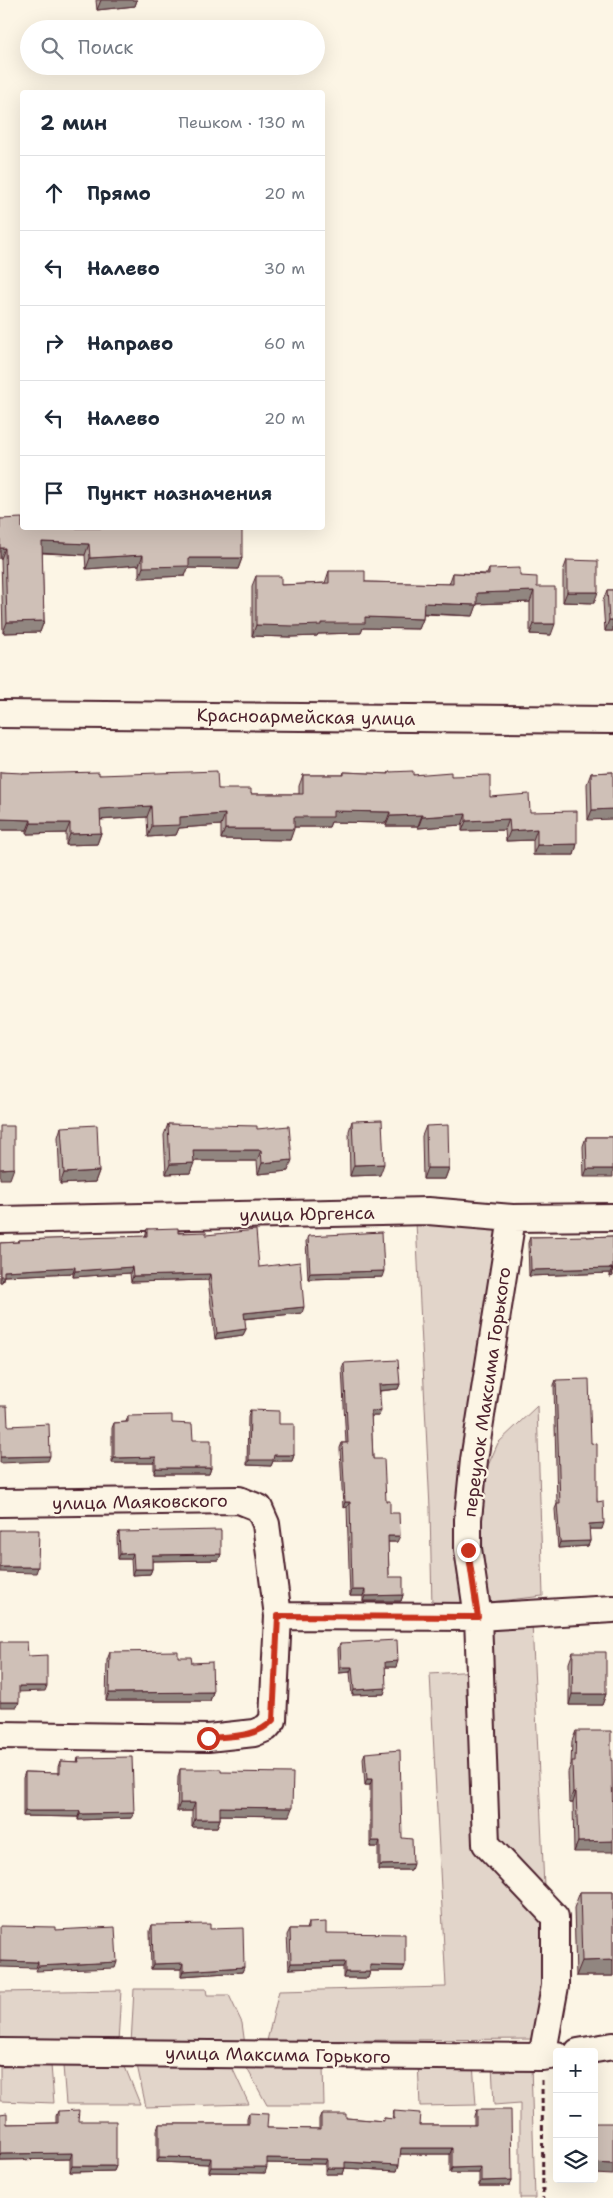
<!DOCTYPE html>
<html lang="ru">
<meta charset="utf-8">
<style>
body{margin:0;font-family:"Shantell Sans",sans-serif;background:#f6f6f7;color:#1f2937}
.controls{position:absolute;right:15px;bottom:15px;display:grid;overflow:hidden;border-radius:5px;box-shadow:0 5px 20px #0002}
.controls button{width:45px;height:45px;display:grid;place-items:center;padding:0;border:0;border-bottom:1px solid #e0e1e3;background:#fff;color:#1f2937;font:25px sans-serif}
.stop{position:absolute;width:15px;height:15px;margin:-11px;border:4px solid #c8321e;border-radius:50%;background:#fff}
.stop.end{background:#c8321e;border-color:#fff;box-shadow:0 1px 5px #0008}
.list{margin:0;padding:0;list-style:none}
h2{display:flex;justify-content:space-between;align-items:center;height:65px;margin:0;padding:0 20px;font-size:21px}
h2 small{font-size:16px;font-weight:400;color:#747a83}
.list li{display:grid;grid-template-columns:32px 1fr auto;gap:15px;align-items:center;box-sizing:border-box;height:75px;padding:0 20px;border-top:1px solid #e0e1e3}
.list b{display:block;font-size:19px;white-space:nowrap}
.list em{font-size:16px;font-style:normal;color:#747a83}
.icon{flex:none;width:28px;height:28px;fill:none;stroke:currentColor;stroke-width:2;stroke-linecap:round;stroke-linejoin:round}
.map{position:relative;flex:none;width:613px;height:2198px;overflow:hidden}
.search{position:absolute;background:#fff;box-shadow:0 5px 20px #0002;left:20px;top:20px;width:305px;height:55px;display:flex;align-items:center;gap:12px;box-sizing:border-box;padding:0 18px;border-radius:28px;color:#747a83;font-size:19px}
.panel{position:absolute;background:#fff;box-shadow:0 5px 20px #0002;left:20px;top:90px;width:305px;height:440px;border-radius:5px}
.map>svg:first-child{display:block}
.green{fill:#e2d5ca;stroke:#967a7a}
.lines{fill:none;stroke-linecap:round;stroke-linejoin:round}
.minor-casing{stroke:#4a1f2b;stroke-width:30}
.path{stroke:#4a1f2b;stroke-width:3;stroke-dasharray:5 4;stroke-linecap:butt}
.minor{stroke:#fcf5e5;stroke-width:26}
.wall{fill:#b2a59d;stroke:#4a1f2b}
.shaded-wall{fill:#918680;stroke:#4a1f2b}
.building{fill:#cfc0b7;stroke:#4a1f2b}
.route{stroke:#c8321e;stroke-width:6}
.labels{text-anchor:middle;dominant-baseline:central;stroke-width:4.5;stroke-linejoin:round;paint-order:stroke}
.street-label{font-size:18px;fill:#4a1f2b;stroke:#fcf5e5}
</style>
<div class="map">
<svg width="613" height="2198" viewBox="0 0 613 2198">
<rect width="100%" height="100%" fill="#fcf5e5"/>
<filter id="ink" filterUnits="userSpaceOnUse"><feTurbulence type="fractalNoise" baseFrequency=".02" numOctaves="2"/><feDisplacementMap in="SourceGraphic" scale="10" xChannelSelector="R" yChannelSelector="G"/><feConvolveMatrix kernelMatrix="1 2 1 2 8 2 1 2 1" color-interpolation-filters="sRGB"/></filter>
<g filter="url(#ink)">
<path class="green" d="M500,1221l-29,389 -39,-2 -2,-100 -14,-286z
M537,1406l6,190 -52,6 -15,-51 6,-72 16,-36z
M532,1622l12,264 -4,3 -51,-56 -9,-207z
M476,1671l3,173 68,74 2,59 -14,62 -268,2 12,-50 167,-4 -16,-313z
M134,1989h72l1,6h22l13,28 3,22 -114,-1z
M121,1990l-3,53h-118v-51z
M243,2061l80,6 1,38h-57z
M418,2062l55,1 3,42 -56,1z
M230,2063l19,41 -103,3 -9,-42z
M531,2064l4,134h-15v-95l-26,2 -2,-40z
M51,2065l3,38 -54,-2v-34z
M63,2066l62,1 15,37h-74z"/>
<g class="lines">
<g class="minor-casing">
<path id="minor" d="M0,714l613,6
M512,1218l-38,242 -6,59v30l10,68 8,227 69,73v69l-13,71
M0,1220l428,-9 84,7 101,-1
M0,1503l239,-3 20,8 7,16 12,92
M0,1735l208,3 46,-5 12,-5 7,-8 5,-104 200,1 135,-8
M0,2052l542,5 15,-2
M578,2052l35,-6"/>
</g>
<path class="path" d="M542,2080l1,118"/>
<use href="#minor" class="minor"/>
</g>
<path class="wall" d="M96,0h41l-2,6 -38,4z
M0,519l242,39 -4,11 -50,-1 -3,8 -46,2v-13l-53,4 -1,-14 -43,-2 2,68 -4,11 -37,1 -2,-74h-1z
M567,560l27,43 -31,-1v-31z
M489,569l31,7 17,11 14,48 -21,-1v-32l-53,2 -4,12 -50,-2v5l-4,10 -56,-1 -2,5 -43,1 -1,2 -27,1 -38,-1v-50l4,-10 25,9 44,-2 4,-12 36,11 84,2 4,-11 34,1z
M607,590h6v41h-8l-2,-30z
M0,772l23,2 76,1 119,14 33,5h48v-8l4,-11h40l1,-3 44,2 1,-2 24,3 38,1 39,21 40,15 47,32 -3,11h-41v-15l-27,1 -1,-11 -43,1v-6l-44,3v-2h-32v-3l-55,-1 -2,5h-35l-4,13 -69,-1v-14l-42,3 -3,7 -28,2 -1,-20 -47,3 1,13 -4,11 -31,1v-12l-39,1v-4h-27z
M613,772l-25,48 -1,-36 4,-11z
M352,1121l28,54 -30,1 -1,-45z
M168,1124l89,5 31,42 -30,3 -1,-13h-63l-4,12 -24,1 -2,-39z
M426,1126l23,42 -4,11h-22l-1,-43z
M61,1127l38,44 -4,11 -35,2 -2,-47z
M586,1137h27l-29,40 -1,-31z
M147,1229l59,6 53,32 43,46 -58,6 2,10 -3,6 -28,4 -7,-59 -77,2 -1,-9 -57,4v-4l-69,3 -2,6h-2v-39l18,-1 1,-2 126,-3z
M308,1236l74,41 -74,2 -2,-38z
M613,1236v40l-3,1v-4l-81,3 -1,-33 2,-6h57z
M344,1363l56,21 -2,5 -18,2 -1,25h-8l2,43 17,54 7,29h-9l1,35 14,18 -2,6h-38v-5h-13l-3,-89 -4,1 -3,-60 2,-5h4l-4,-75z
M556,1380l35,63 6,59 5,27h-13l1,12 -2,5 -30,2 -3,-39 2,-5 -3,-119z
M250,1410l29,14 15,31 -2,6h-19l-2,5 -24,-1 1,-49z
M128,1416l44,7 21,17 18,28 -2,6h-55v-11h-42v-35l2,-5 12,-1z
M119,1532l102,22 -2,6 -67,1v8l-2,5 -18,1 -1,-16h-13l-1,-21z
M340,1643l56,24h-11l-1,27 -32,1 -2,-23 -11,1 -1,-24z
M110,1652l68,5 14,6 21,29 -3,9h-104l1,-41z
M573,1652l33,42 -4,11h-33v-42z
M576,1731l35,30 -37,91 -1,-49h-4l-1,-31 3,-8 1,-23z
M365,1753l37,85 9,32h-33v-23h-8v-62h-5l-2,-27z
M78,1758l53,60 -53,2v-3l-55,-1v-38l2,-6 33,1v-6l2,-6 17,1z
M180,1769l41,3 68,44 -69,-1v4l-3,8h-25v-16h-15l1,-34z
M580,1892h33v84h-37l-2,-68z
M308,1923l18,10 77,38h-33l-2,7h-25v-11l-54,2 -2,-34 3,-6h16z
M152,1925l58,4 34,38 -2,5 -61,4v-7h-30l-1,-38z
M476,2110l36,70 -2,6h-31v-13h-29v-19h-50l-3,17 -52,-3 -2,6h-18v-10l-58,-1 -2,10 -56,-1v-8l-52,-2v-32l2,-6h88v-5l2,-6 18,15 52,1v-10l2,-5 25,4 38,3v-3l8,1 2,-8 25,14h55v-9z
M58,2111l20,10 38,45 -2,5 -44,1v-13l-70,1v-46l7,10 49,-1v-7z"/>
<path class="shaded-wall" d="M101,0h36l-2,6 -38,4z
M42,542l47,2 -4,11 -47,-3z
M0,548h5l-4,11h-1z
M143,555l-4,10 -53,4 4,-11z
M189,558h53l-4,11 -50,-1 -3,8 -46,2 4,-11z
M534,591l-4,11 -57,2 4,-11z
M567,592h31l-4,11 -31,-1z
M424,603l53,2 -4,11 -53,-3z
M365,617l58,2 -4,10 -56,-1 -2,5 -43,1 -1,2 -27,1 -38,-1 4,-11 65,-2z
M609,620h4v11h-8z
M44,621l-4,11 -37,1 4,-11z
M534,624h21l-4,11 -21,-1z
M151,806l-4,11 -51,3 4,-11z
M613,809v10l-25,1 4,-10z
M333,811l57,1 -4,11 -55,-1 -2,5h-39l4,-10z
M225,814l-4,11 -42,3 -3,7 -28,2 4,-11 28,-9z
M466,814l-4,11 -44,3 4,-11z
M422,815l-4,11h-32l4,-10z
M0,819l31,1 -4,10h-27z
M509,819l-4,11 -43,1 4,-10z
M31,823h39l-4,10 -39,1z
M225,829h69l-4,11 -69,-1z
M537,829l-4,11 -27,1 4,-10z
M101,833l-4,11 -31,1 4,-11z
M577,844l-3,11h-41l4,-10z
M193,1150h68l-4,11h-68z
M292,1160l-4,11 -30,3 4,-11z
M194,1163l-4,10 -24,1 4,-10z
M384,1164l-4,11 -30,1 4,-11z
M14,1168l-4,11h-10v-10z
M427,1168h22l-4,11h-22z
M587,1169h26v8h-29z
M99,1171l-4,11 -35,2 4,-11z
M75,1267l-2,6 -69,3 -2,6h-2v-6l4,-5z
M132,1267l-2,6 -57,4 2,-6z
M612,1268l-2,5 -81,3 2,-6z
M384,1271l-2,6 -74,2 2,-6z
M612,1271l1,5 -3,1z
M210,1274l-2,6 -77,2 2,-6z
M304,1307l-2,6 -60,6 2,-6z
M246,1329l-3,6 -28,4 2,-6z
M400,1384l-2,5 -21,2 2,-6z
M381,1410l-2,6h-10l2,-5z
M274,1455h20l-2,6h-19l-2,5 -24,-1 2,-5z
M50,1456l-2,5 -48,2v-6z
M156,1457l-2,6h-42l2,-5z
M156,1468h55l-2,6h-55z
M345,1502h5l-3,5 -4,1z
M604,1523l-2,6h-15l2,-5z
M388,1536h12l-3,6h-11z
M590,1541l-2,5 -30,2 2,-6z
M133,1553l-2,6h-13l2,-5z
M221,1554l-2,6 -69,1 2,-6z
M0,1567h38l-2,6 -36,-1z
M134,1569h18l-2,5 -18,1z
M352,1590h13l-2,6h-13z
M403,1595l-2,6h-38l2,-5z
M398,1661l-2,6h-13l2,-5z
M341,1667h11l-2,5 -11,1z
M19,1686h28l-2,5 -28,1z
M386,1688l-2,6 -32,1 2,-5z
M213,1692l-3,9h-104l3,-8z
M572,1694h34l-4,11h-33z
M0,1702h19l-2,5h-17z
M367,1779h5l-2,6h-5z
M573,1792h3l-3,11h-4z
M180,1803h15l-3,8h-15z
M220,1807l72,1 -3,8 -72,-1z
M25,1811h55l-2,6 -55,-1z
M134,1813l-3,5 -53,2 2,-6z
M195,1819h25l-3,8h-25z
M372,1841h8l-2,6h-8z
M613,1841v11h-39l4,-10z
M413,1864l-2,6h-33l2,-5z
M613,1960v16h-37l6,-15z
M0,1961l38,1 -2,6 -36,-1z
M117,1962l-2,6 -79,3 2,-5z
M345,1962l-2,5 -54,2 2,-6z
M183,1963l-2,6h-30l2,-5z
M370,1965l35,1 -2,5h-35z
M244,1967l-2,5 -61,4 2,-5z
M345,1972h25l-2,6h-25z
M401,2148h51l-2,6h-51z
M72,2153l-2,6 -70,1v-6z
M159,2157l52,1 -2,6 -52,-2z
M267,2158l60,1 -2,5 -60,-1z
M345,2162l54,3 -2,6 -54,-3z
M594,2163l19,1v11l-19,-1z
M72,2166h44l-2,5 -44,1z
M211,2167h56l-2,6 -56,-1z
M481,2167l-2,6h-29l2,-5z
M327,2168h18l-2,6h-18z
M512,2180l-2,6h-31l2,-5z"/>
<path class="building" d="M22,518v10h220v30h-53v8l-46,1v-12l-53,3 -1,-14 -47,-2 2,79 -37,1 -2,-74h-5v-29z
M567,560l31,1v31h-31z
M520,568v8l17,1v10h18v37h-21v-33l-57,2v12l-53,-2 -1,16 -58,-2v6h-44v2l-27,1 -38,-1v-49h25v9l48,-2v-12h36v11l88,2v-11l36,2v-6z
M607,590h6v30h-4z
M217,771l1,18h33v5h52v-19h41v-3l45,2v-2l24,-1v4l38,-3v4l39,-1v22l39,-3 1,18 47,-1v33l-40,1v-16l-27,2 -1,-12 -43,2v-7l-44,3v-2l-32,1v-4l-57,-1v6h-39v12h-69v-15l-45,3v8l-28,1 -1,-20 -51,3 1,24 -31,1v-11h-39v-3l-31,-1v-47l23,1v1l76,-2v3z
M613,772v37l-21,1 -1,-37z
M382,1120l2,44 -30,1 -2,-44z
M168,1124l89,2v3l32,-3 3,34 -30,3 -1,-13h-68l1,13 -24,1z
M97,1125l2,46 -35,2 -3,-46z
M448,1125l1,43h-22l-1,-42z
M0,1126h14v42l-14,1z
M586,1137h27v32h-26z
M178,1228v5l28,-1v3l50,-5 3,37 41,-5 4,45 -60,6 2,16 -29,4 -7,-59 -77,2 -1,-9 -57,4v-4l-71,4v5h-4v-33l19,-1v-2l128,-4v-7z
M382,1232l2,39 -74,2 -2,-37z
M587,1236v1l26,-1v35l-1,-3 -81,2 -1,-33z
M398,1360l2,24 -21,1 2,25 -10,1 2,48h11l2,42h4v12h9l1,23h-12l1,41h14v18l-38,1v-6h-13l-2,-88h-5l-3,-59h6l-4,-80z
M589,1379l2,64 6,1v58l6,-1 1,22 -15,1 1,17 -30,1 -3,-38h3l-4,-124z
M0,1406h7l1,20 41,-2 1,32 -50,1z
M250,1410l29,1v13h15v31h-20l-1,5h-24z
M172,1415v8l20,1 1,16h18v28h-55v-11l-42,1v-35l14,-1v-6z
M0,1530h39l-1,37h-38z
M221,1530v24l-69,1v14h-18l-1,-16 -13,1 -1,-22z
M397,1640l1,21 -13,1 1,26 -32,2 -2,-23h-11l-1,-24z
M0,1642h27l1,14 19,-1v31h-28v16h-19z
M178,1651v6h13l1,6 20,-1 1,30 -104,1 1,-41z
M573,1652h33v42h-34z
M576,1731h35v30l1,-1 1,81 -35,1 -2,-50h-3l-1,-31h3z
M400,1750l2,88 10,1 1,25 -33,1v-24h-8v-62h-5l-2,-26z
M132,1757l2,56 -54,1v-3h-55v-39l35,1v-12l19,1 -1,-4z
M180,1769h41v3l72,1 -1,35 -72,-1v12h-25v-16h-15z
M580,1892h33v68l-31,1z
M326,1922v11l79,1v32l-35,-1v7h-25v-10l-54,1 -1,-34h18v-6z
M210,1924v5l33,-1 1,39 -61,4v-8l-30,1 -1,-39z
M0,1926l55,1v3l60,-3 2,35 -79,4v-4l-38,-1z
M79,2110l-1,11h38v45h-44v-13l-72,1v4v-44l7,-1v11l51,-1v-12z
M476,2110h35l1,70 -31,1v-14l-29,1v-20h-51l-2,17 -54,-3v6h-18v-9l-60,-1v9h-56v-9l-52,-1v-33h90v-11l19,1 -1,14 54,1v-15h25v4l38,3v-3l10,1v-8l26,2 -1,12h57z
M594,2123h19v41l-19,-1z"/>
</g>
<g class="lines" filter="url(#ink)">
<path class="route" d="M208,1738c22,-2 49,0 65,-18l5,-104 200,1 -10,-67"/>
</g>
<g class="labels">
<g class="street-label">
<text transform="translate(306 717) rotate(1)">Красноармейская улица</text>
<text transform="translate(307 1214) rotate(-1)">улица Юргенса</text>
<text transform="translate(487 1392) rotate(-82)">переулок Максима Горького</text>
<text transform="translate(140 1502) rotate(-1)">улица Маяковского</text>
<text transform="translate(278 2055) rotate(1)">улица Максима Горького</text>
</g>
</g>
</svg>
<div class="controls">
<button>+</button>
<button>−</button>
<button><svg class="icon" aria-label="layers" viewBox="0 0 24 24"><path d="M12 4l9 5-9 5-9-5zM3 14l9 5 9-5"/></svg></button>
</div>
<div class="stop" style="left:208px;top:1738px"></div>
<div class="stop end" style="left:468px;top:1550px"></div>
<div class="search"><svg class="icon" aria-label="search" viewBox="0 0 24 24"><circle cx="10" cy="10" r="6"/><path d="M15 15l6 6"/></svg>Поиск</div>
<section class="panel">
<h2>2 мин<small>Пешком · 130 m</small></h2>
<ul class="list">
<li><svg class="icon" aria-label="ahead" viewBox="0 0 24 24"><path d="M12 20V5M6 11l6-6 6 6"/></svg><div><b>Прямо</b></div><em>20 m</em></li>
<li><svg class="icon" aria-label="left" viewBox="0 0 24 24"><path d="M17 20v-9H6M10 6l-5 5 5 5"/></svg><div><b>Налево</b></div><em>30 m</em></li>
<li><svg class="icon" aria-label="right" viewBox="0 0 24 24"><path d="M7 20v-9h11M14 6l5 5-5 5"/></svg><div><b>Направо</b></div><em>60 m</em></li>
<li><svg class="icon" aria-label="left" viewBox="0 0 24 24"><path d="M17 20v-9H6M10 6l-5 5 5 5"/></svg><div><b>Налево</b></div><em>20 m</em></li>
<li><svg class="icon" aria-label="arrive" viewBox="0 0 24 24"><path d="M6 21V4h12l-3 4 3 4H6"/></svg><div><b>Пункт назначения</b></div></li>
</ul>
</section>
</div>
